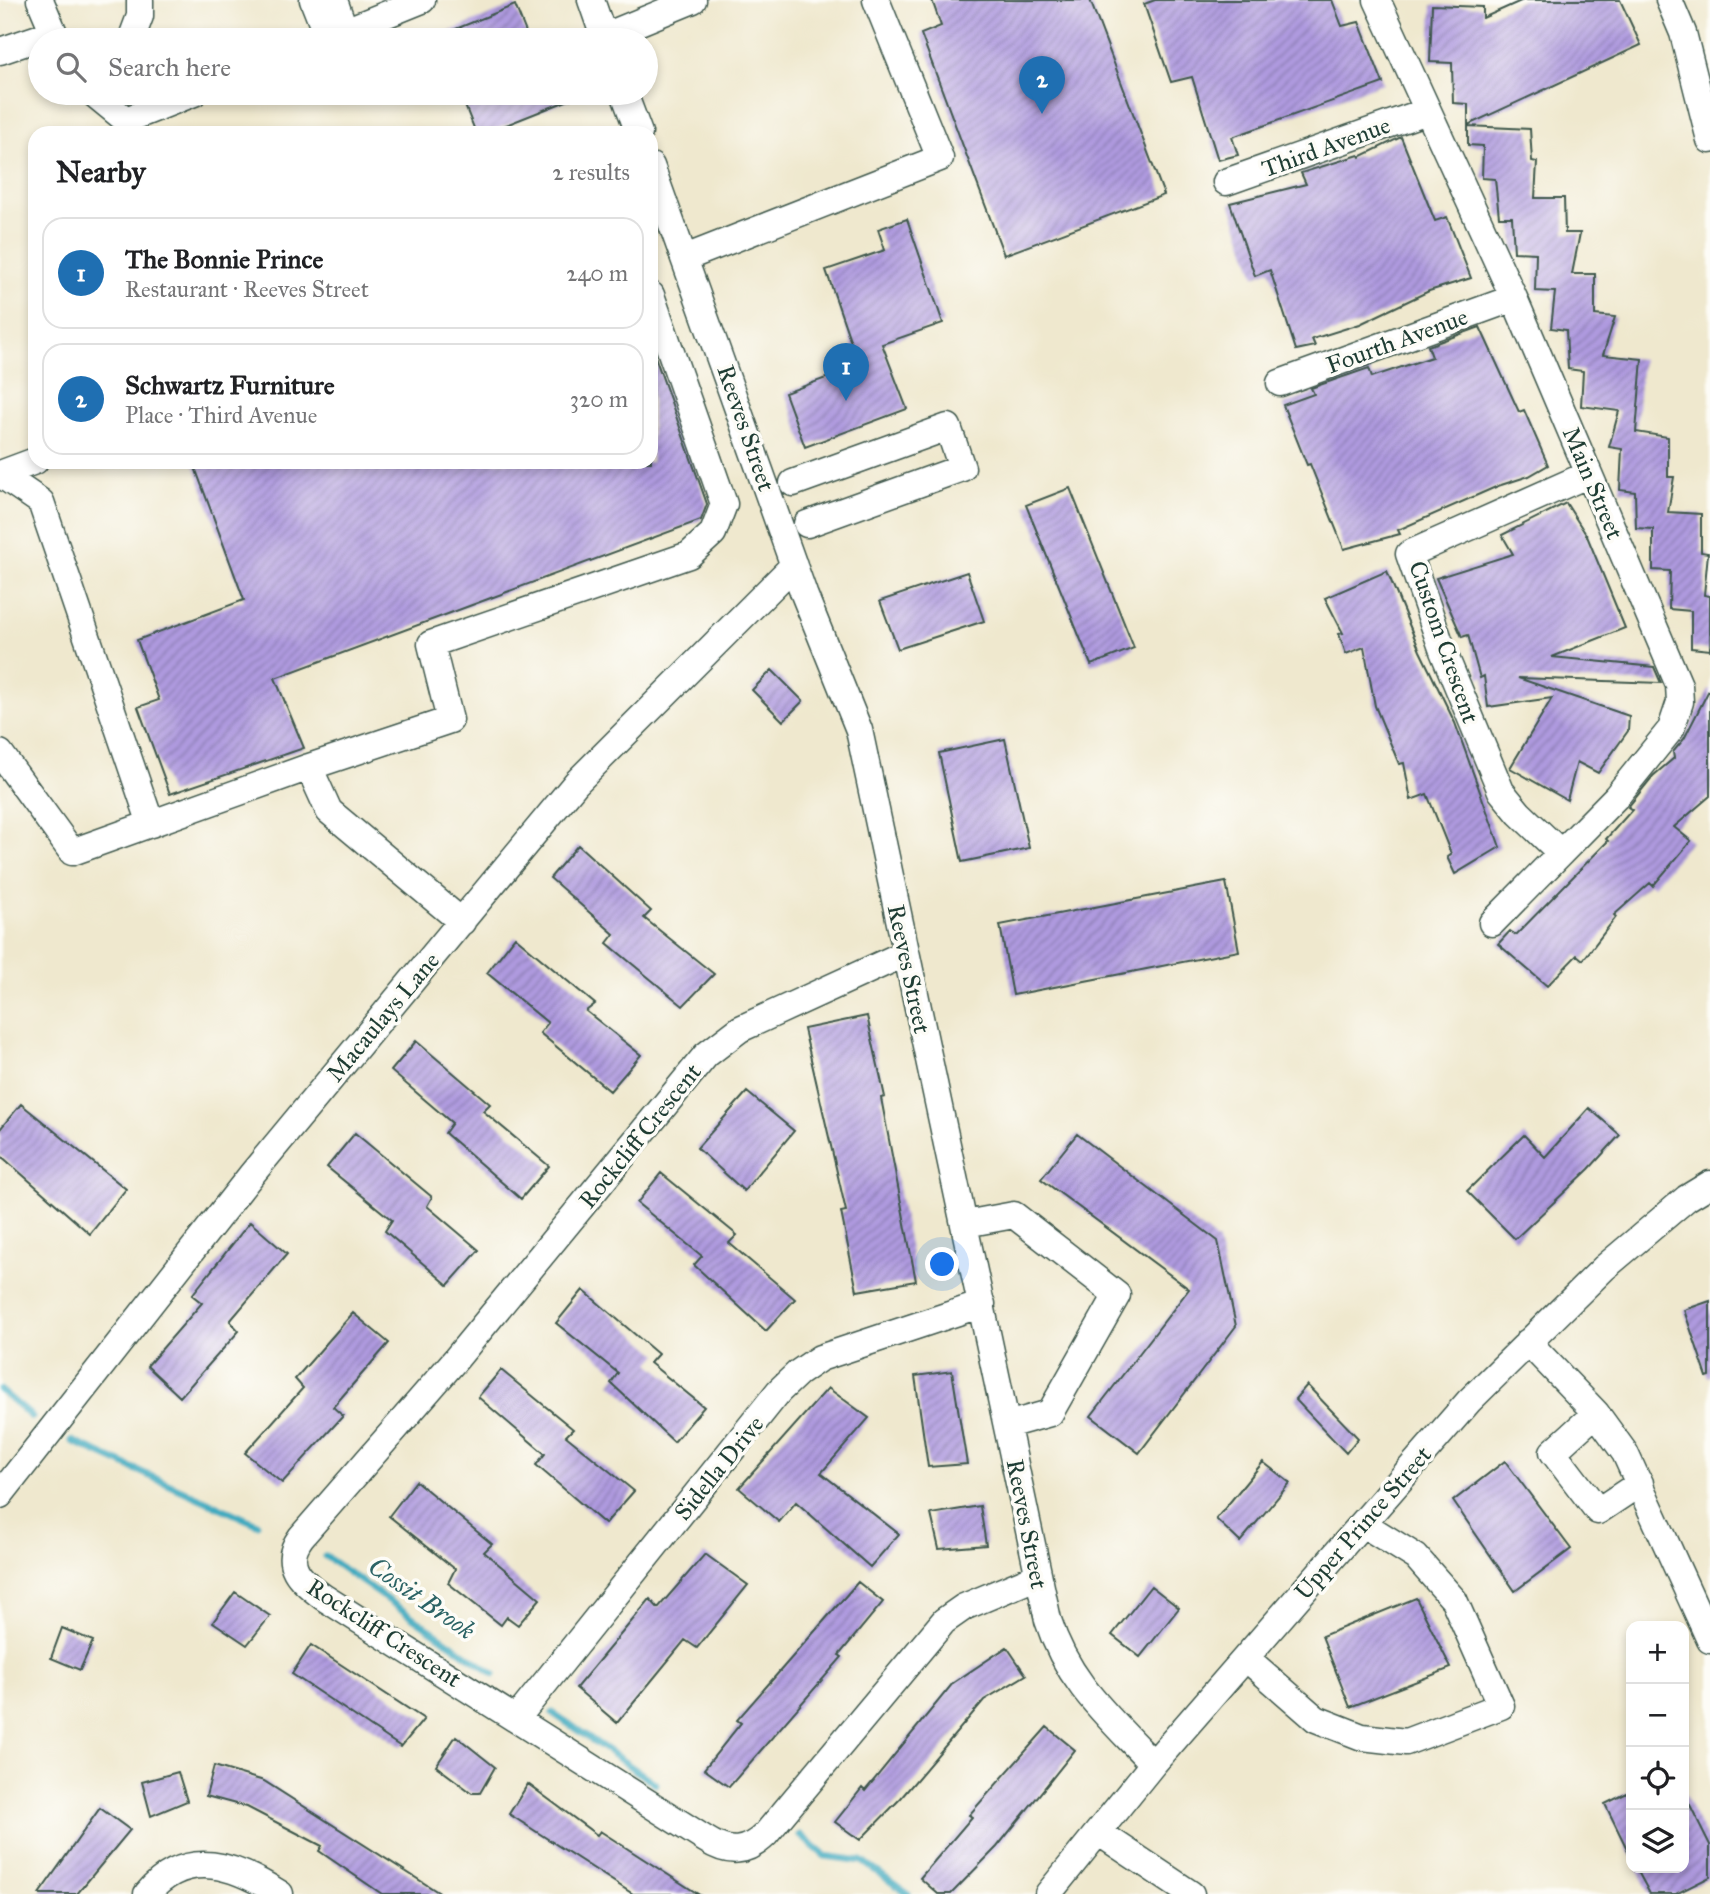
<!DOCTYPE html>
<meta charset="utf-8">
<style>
body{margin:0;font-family:"IM FELL Great Primer",serif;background:#f6f6f6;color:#202124}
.controls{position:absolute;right:21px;bottom:21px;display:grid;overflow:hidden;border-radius:14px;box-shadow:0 4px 10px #0003}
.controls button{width:63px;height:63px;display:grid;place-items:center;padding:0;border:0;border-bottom:2px solid #e0e0e0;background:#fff;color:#202124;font:35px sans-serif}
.you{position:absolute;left:943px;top:1265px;width:24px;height:24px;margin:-18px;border:5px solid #fff;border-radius:50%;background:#1a73e8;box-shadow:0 0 0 10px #1a73e833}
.badge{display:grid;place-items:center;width:46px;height:46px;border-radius:50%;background:#1f6fb2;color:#fff;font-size:23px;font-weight:700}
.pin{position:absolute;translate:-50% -58px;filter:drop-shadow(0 2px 4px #0008)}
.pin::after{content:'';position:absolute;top:37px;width:24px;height:21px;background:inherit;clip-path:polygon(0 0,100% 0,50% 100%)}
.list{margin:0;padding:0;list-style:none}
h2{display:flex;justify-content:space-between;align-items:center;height:91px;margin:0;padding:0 28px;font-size:30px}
h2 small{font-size:23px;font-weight:400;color:#757577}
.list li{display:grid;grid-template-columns:46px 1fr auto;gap:21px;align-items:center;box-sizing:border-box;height:112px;margin:0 14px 14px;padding:0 14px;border:2px solid #e0e0e0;border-radius:21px}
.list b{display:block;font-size:26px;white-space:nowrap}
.list p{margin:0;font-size:23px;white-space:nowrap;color:#757577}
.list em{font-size:23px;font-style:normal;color:#757577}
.icon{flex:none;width:38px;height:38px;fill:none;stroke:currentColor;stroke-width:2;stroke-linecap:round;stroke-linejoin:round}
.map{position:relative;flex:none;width:1710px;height:1894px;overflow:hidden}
.search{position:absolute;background:#fff;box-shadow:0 4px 10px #0003;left:28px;top:28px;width:630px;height:77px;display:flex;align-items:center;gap:18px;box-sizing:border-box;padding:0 24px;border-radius:38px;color:#757577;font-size:26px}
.panel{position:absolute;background:#fff;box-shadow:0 4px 10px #0003;left:28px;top:126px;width:630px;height:343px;border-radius:21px}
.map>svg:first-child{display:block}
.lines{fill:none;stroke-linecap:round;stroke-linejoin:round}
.stream{stroke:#40aabf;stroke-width:7}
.building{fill:url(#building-hatch)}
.minor-casing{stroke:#3e574b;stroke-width:29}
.minor{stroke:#fff;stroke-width:26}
.labels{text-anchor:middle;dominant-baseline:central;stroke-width:7;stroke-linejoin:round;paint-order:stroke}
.street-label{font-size:24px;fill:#1f3d34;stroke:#fdfcf7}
.water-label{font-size:26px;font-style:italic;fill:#2b6365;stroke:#fdfcf7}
</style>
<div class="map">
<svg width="1710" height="1894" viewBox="0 0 1710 1894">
<defs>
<pattern id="building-hatch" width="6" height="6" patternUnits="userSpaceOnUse" patternTransform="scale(1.75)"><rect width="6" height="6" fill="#af9adf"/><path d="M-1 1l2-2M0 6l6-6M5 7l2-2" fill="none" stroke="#8e7fb6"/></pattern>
</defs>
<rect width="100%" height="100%" fill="#fdfcf7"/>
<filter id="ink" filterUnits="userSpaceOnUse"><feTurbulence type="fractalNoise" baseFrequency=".0143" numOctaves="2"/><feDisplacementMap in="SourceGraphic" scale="14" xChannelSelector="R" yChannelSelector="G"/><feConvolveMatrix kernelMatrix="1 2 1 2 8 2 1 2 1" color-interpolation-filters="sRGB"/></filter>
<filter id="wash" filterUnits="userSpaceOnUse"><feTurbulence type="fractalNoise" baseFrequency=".00686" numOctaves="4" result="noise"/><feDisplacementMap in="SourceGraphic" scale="28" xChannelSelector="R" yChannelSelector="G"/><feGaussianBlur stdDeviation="1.57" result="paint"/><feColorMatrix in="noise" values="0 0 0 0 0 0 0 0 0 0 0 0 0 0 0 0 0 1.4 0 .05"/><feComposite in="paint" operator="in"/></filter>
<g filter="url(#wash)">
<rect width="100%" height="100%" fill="#efe8ce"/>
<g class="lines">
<path class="stream" d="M0,1390l32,27
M72,1441l185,83
M325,1556l169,118
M553,1713l103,71
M800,1835l25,21 37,5 46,33"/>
</g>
<g id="blocks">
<path class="building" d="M932,0h158l74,195 -160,60 -83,-221 20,-8z
M1155,0h177l10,26 17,-4 24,61 -151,54 6,18 -20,5 -26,-83 -21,5 -27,-78z
M1523,0h97l21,45 -173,80v-21l-15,-1 -1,-40 -22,-1 2,-57 51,2v11z
M515,5l14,35h-98v-1z
M460,93h124v1l-98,39h-10z
M1468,126l62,3 2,32 5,1 -2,36h29l1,35h15l-8,41h23v41l20,2 -12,38 39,4 -6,73 32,5v40h6l-6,35 33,2v38l7,1 -4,42 6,1v54l-19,-2v-37l-22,-2 1,-38 -17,-1v-41l-17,-1 -1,-36 -15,-2 2,-41 -13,-2 10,-36 -38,-5 2,-35 -15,-2 -2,-39 -15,-2 4,-36 -20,-1 1,-38 -22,-1 -2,-35h-13l-4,-38 -13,-1 1,-32 -15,-1z
M1401,137l34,84 12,-4 24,61 -42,13 -69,33 -48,15 3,7 -19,4 -26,-80 -15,6 -25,-73 76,-19 -5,-11 58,-18 1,2z
M907,219l36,104 -61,21 25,65 -102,38 -20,-54 74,-27 -33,-96 59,-20 -7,-21z
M1480,327l39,85 5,-2 24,55 -19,11 -31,10 -100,44 2,4 -56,15 -34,-85 -3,1 -24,-60 31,-11 -3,-6 58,-20 3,9 60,-20 -4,-11z
M653,351l54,153 -6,16 -426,158 29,70 -134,46 -32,-87 21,-7 -22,-60 107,-40 -51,-138h458z
M1070,488l64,160 -43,17 -65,-160z
M1566,503l21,33 38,92 -73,29 102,10 7,16 -143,-5 111,38 -1,15 -30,42 -21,-11 -10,38 -57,-32 42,-70 -64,9 -4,-31 -4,2 -12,-43 -6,2 -26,-59 77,-24 -11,-19z
M1387,571l33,80 35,72 45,124 -45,27 -8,-17 4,-3 -24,-60 -16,6 -7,-37 -5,1 -24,-58 -11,-59 -18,7 -7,-20 4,-1 -18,-35z
M967,572l17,49 -86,28 -18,-48z
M772,670l31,31 -20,20 -31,-31z
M1710,688v108l-36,31 17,14 -38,45 -3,-3 -36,32 2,2 -33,43 -6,-5 -30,31 -49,-42 12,-13 6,4 92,-94 -2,-2 26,-29 -4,-3 25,-31 21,-18 -1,-6 11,-13z
M1005,739l24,109 -67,14 -23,-109z
M578,845l73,66 -7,7 70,56 -31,32 -76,-63 7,-9 -64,-56z
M1226,882l13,69 -226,44 -13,-70z
M515,937l80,67 -9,7 55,44 -31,36 -70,-58 8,-10 -61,-50z
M867,1016l18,81 -4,1 35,183 -59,10 -16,-79 5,-1 -42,-182z
M416,1041l74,63 -7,7 66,55 -28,33 -76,-66 7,-10 -61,-52z
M747,1092l47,39 -50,60 -47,-43z
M21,1104l105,85 -36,45 -90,-79v-26z
M1589,1108l31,27 -31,34 -74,70 -48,-48 57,-56 21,22z
M355,1133l77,64 -5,9 52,44 -31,35 -63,-54 7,-11 -65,-53z
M1077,1134l141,107 18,85 -97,127 -48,-37 98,-127 -148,-110z
M661,1173l76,62 -8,8 66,56 -29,32 -72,-66 8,-9 -65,-53z
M250,1222l37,32 -57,67 9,10 -59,66 -33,-31 55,-63 -10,-8z
M583,1290l75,64 -8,9 54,44 -30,35 -63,-59 7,-10 -62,-50z
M1710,1301v75l-3,1 -23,-67z
M353,1313l36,30 -56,64 10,9 -61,67 -37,-30 58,-65 -8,-9z
M501,1370l72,59 -7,7 68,55 -29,33 -69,-59 9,-11 -67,-57z
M952,1371l15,93 -39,3 -13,-91z
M1307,1385l51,53 -12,15 -51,-54z
M828,1388l41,30 -48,55 78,61 -29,33 -74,-65 -17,20 -40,-34z
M1505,1461l66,88 -56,42 -62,-90z
M1263,1462l27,21 -50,59 -24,-23z
M416,1481l76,63 -8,8 56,47 -22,26 -11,-8 -6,8 -53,-42 7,-14 -66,-53z
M980,1506l6,39 -47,4 -8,-35z
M705,1554l43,31 -51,63 -12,-8 -68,83 -41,-35 74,-89 8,9z
M858,1582l25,20 -44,53 3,2 -113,130 -25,-18 37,-46 -4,-3z
M1151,1586l28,22 -39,49 -28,-22z
M235,1592l35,24 -23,29 -34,-23z
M1416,1598l35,70 -101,39 -28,-71z
M62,1628l31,13 -13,29 -29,-12z
M311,1645l113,74 -23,28 -109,-73z
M1007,1647l19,28 -42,25 -83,98 -41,42 -25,-18 27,-34 3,3 88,-108z
M1047,1727l28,23 -78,97 -46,47h-13l-18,-16 52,-61 -3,-2z
M456,1736l39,31 -15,26h-8l-36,-27z
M214,1766l50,15 177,113h-59l-63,-43 3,-5 -75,-39 -41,-11z
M178,1772l9,29 -36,15 -9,-34z
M528,1784l69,51 3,-4 98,63h-65l-124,-80z
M1631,1791v66l-26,-53z
M1684,1793l26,52v32l-34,17h-26l-14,-26h48z
M100,1808l30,22 -53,64h-38z"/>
</g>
</g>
<g filter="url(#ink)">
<use href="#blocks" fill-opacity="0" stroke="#3e574b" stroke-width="2"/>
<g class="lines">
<g class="minor-casing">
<path id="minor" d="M40,0l17,40
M313,0l15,38
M334,0l11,31
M591,0l14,40
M1377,0l137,298 165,387 1,17 -9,27 -55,68 -124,126
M1669,0l14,33 27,107
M603,37l90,-37
M131,40l9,-24v-16
M323,40l99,-40
M0,51l53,-18
M93,93l33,27 68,-27
M624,93l15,40
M651,166l153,428 55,136 189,890c20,63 61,97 105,144
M1226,182l201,-71
M685,258l255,-100 -64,-158
M1280,383l234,-85
M0,474l41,28 110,322
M0,474l35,-13
M793,483l155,-56 14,41 -155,56
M0,753l72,99 237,-85 141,-47 -19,-76 258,-89 24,-22 11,-29 -73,-209
M309,767l20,44 133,111
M1561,853l-42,-40 -18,-22 -58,-140 -34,-97 180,-80
M906,953l-166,76 -34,26 -250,304 -155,178c-20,27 0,44 22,60l382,242c23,15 41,15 61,-5l178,-213 20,-14 74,-31
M965,1224l49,-9 103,80 -67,118 -43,12
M1528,1342l68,71 29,40 85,187
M1596,1413l-43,39 45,59 42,-28
M0,1495l252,-321 324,-391 218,-218
M1246,1658l70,61 46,18 44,5 95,-36 -47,-106 -38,-43 -53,-33
M517,1718l262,-327 19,-18 22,-15 162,-54
M1098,1832l93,62
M147,1894c40,-48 90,-28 133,0
M1048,1894l105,-130 316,-363 135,-133 83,-70 23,-14"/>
</g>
<use href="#minor" class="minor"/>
</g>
</g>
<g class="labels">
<g class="street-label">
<text transform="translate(1326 147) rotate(-20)">Third Avenue</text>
<text transform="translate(1397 341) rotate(-20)">Fourth Avenue</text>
<text transform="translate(746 428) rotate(71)">Reeves Street</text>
<text transform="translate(1593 483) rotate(67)">Main Street</text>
<text transform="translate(1444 642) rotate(71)">Custom Crescent</text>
<text transform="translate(909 969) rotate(78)">Reeves Street</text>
<text transform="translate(383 1017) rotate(-50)">Macaulays Lane</text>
<text transform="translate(640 1136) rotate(-51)">Rockcliff Crescent</text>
<text transform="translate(719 1468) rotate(-51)">Sidella Drive</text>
<text transform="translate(1363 1523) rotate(-49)">Upper Prince Street</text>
<text transform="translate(1027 1524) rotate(79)">Reeves Street</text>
<text transform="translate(384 1633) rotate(33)">Rockcliff Crescent</text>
</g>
<g class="water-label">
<text transform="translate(422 1598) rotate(35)">Cossit Brook</text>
</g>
</g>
</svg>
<div class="controls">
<button>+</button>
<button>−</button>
<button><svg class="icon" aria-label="locate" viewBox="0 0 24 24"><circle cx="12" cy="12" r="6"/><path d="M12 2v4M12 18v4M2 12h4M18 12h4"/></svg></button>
<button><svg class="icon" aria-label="layers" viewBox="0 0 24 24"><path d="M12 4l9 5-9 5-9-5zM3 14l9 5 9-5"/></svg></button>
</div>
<div class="you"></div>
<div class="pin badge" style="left:846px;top:401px">1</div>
<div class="pin badge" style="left:1042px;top:114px">2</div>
<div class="search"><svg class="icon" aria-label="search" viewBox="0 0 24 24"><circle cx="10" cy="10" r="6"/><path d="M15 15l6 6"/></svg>Search here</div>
<section class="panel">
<h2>Nearby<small>2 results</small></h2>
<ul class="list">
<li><span class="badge">1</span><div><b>The Bonnie Prince</b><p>Restaurant · Reeves Street</p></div><em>240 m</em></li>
<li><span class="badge">2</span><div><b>Schwartz Furniture</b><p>Place · Third Avenue</p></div><em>320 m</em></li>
</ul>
</section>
</div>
